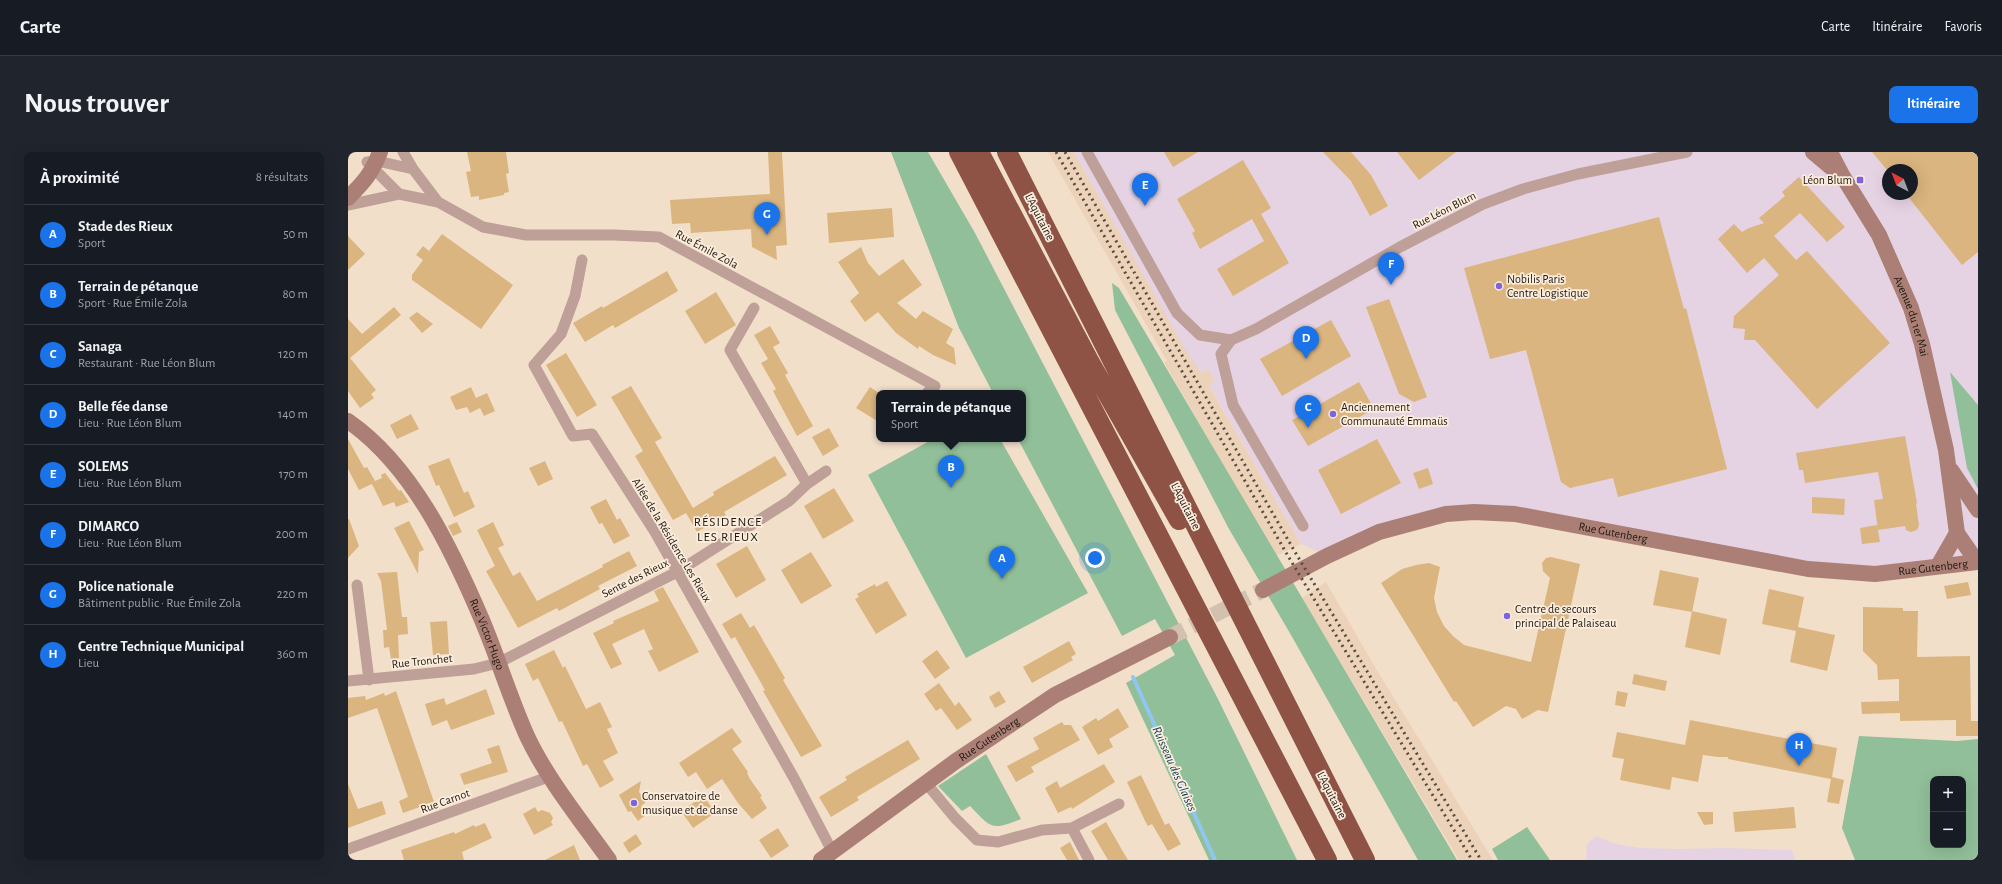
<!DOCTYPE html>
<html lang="fr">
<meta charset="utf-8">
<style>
body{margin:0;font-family:"Alegreya Sans",sans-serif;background:#20242c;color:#f1f3f6}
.controls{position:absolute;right:12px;bottom:12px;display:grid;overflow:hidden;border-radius:8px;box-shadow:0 4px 16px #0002}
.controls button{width:36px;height:36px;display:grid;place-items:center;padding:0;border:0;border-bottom:1px solid #363941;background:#171b24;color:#f1f3f6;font:20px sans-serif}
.compass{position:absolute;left:1534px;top:12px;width:36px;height:36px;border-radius:50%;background:#171b24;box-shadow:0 4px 16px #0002;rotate:318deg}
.you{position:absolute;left:747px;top:406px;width:14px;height:14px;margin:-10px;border:3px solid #fff;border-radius:50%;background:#1a73e8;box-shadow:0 0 0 6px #1a73e833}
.badge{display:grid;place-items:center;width:26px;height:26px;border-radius:50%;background:#1a73e8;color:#fff;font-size:13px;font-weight:700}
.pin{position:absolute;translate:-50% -33px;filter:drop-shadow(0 1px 2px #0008)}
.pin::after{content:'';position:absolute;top:21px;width:14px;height:12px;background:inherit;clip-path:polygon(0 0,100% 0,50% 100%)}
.popup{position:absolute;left:528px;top:238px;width:150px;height:52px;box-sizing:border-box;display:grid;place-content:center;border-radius:8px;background:#171b24;filter:drop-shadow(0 1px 3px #0005);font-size:13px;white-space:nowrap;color:#9ea1a6}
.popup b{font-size:15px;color:#f1f3f6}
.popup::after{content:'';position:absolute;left:50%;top:100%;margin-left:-8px;border:8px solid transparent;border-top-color:#171b24}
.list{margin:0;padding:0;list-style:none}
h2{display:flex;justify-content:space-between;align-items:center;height:52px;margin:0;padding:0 16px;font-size:17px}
h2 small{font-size:13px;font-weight:400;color:#9ea1a6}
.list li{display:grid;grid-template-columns:26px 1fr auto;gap:12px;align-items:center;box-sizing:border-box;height:60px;padding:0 16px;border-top:1px solid #363941}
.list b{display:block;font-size:15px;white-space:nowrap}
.list p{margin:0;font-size:13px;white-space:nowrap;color:#9ea1a6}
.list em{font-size:13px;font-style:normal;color:#9ea1a6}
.map{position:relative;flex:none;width:1630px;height:708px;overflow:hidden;border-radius:8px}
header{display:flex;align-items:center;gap:24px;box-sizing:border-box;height:56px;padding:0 20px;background:#171b24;border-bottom:1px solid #363941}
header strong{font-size:19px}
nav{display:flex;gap:22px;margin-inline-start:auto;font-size:14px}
.intro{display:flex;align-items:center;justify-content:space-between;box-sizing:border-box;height:96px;padding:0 24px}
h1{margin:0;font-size:28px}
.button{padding:10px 18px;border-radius:8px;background:#1a73e8;color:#fff;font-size:14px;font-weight:700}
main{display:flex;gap:24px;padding:0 24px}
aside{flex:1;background:#171b24;border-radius:8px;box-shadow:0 4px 16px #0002}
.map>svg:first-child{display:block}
.built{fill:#ebd2b8}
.industrial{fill:#e5d2e2;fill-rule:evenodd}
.green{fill:#91bf99;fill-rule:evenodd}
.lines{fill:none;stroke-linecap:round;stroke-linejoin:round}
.stream{stroke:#8fc7f1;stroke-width:4}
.building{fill:#dbb57f}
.secondary-tunnel{stroke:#d2c1ae;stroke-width:16;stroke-dasharray:16 8;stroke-linecap:butt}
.street{stroke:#bea098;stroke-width:11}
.secondary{stroke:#ab7f75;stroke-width:16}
.highway{stroke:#8f5345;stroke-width:20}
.rail{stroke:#564c40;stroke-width:3;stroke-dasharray:2 4;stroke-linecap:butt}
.poi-dot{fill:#7e63de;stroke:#fceddc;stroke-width:1.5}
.labels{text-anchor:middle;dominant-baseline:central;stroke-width:3.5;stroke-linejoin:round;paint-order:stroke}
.poi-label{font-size:12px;fill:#201911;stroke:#fceddc;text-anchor:start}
.street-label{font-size:12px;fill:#201911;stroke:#fceddc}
.neighbourhood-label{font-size:13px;letter-spacing:1px;fill:#201911;stroke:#fceddc}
.water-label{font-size:13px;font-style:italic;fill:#0c3954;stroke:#fceddc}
</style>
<header>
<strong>Carte</strong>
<nav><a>Carte</a><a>Itinéraire</a><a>Favoris</a></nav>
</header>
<div class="intro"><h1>Nous trouver</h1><a class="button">Itinéraire</a></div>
<main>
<aside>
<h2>À proximité<small>8 résultats</small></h2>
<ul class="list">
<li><span class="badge">A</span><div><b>Stade des Rieux</b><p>Sport</p></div><em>50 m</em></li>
<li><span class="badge">B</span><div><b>Terrain de pétanque</b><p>Sport · Rue Émile Zola</p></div><em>80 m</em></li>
<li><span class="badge">C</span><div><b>Sanaga</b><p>Restaurant · Rue Léon Blum</p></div><em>120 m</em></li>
<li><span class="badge">D</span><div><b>Belle fée danse</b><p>Lieu · Rue Léon Blum</p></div><em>140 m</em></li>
<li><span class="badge">E</span><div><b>SOLEMS</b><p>Lieu · Rue Léon Blum</p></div><em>170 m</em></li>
<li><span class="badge">F</span><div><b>DIMARCO</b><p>Lieu · Rue Léon Blum</p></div><em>200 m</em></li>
<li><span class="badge">G</span><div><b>Police nationale</b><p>Bâtiment public · Rue Émile Zola</p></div><em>220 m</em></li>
<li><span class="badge">H</span><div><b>Centre Technique Municipal</b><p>Lieu</p></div><em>360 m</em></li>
</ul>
</aside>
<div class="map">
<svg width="1630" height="708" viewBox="0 0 1630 708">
<rect width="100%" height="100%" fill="#f2dfca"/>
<path class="built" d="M700,0h26l111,196 16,24 7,-3 7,13 -6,4 92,158 -25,12 -112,-194 3,-1z
M978,430l46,80 121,198h-34l-157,-262z"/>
<path class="industrial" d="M726,0h904v410l-103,12 -360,-60h-69l-119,42 -26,-12 -92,-159 6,-4 -7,-12 -7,4 -16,-24zM1540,18h24v24h-24z
M1248,684l20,8 24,4 38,1 48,-1 66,2 3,10h-209l1,-16z"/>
<path class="green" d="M543,0h37l47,81 243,466 79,161h-88l-83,-177 49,-28 -20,-36 -33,17 -104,-197h5v-46h-30l-34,-65z
M764,131l7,5 338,572h-39l-127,-225 -62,-106 -114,-219z
M1602,220l28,33v84l-11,-21z
M585,287h67l88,154 -122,65 -98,-183z
M1511,584l98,5 21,-2v121h-123l-13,-32zM1585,627h30v66h-30z
M638,602l35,65c-30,12 -30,9 -51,-13l-8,5 -24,-25z
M1179,675l23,33h-52l-6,-11z"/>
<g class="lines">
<path class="stream" d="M785,525l82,183"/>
</g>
<path class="building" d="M119,0h39l3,21 -3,1 3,18 -5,1v2l-25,5v-4l-8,1 -5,-25 5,-1z
M420,0h14l5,93 -11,1 1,14 -25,-13 -1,-18 -60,4 -1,-10 -18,1 -2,-24 100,-6z
M816,0h34l-25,15z
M975,0h28l20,23 17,31 -18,10 -19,-35z
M1049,0h59l-37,28z
M1524,0h106v100l-16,13 -56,-71h6v-24h-25z
M895,8l28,48 -10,6 28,49 -56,33 -16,-27 47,-28 -12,-22 -52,30 -8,-16 3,-2 -18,-32z
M1451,25l46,50 -18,15 -27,-29 -26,23 22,24 11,-9 83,92 -73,66 -62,-69h-11l1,-11 -12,-1 1,-12 45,-41 -15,-17 -17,15 -29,-34 16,-15 8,8 7,-4 15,-5 -5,-5 26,-22 -3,-4z
M544,56l2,29 -65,6 -2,-30z
M1311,65l25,92 2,-1 41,161 -109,28 -5,-19 -43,10 -9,-6 -35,-132 -36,9 -26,-91z
M94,82l71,51 -32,44 -69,-49v-5l11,-15 -7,-5 7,-9 6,5z
M0,84l17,18 -17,16z
M513,95l7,16 11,13 24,-17 19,26 -25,18 19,16 7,-8 30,18 -7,14 8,5 2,17 -23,-10 -14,-9 -1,3 -22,-16 -18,-21 -13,10 -15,-21 9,-8 -21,-31z
M319,119l11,20 -63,37 -2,-3 -28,17 -12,-19 29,-17 1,2z
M368,140l20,33 -31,19 -20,-33z
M1041,147l38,98 -13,5 -15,-8 -33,-87z
M46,155l7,8 -51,43 26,32 -5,4 3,4 -14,10 -12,-17v-72l14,15z
M69,160l16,12 -11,9 -13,-15z
M983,168l20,36 -69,40 -22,-37z
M422,174l10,17 -7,4 15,26 -3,2 28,51 -16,10 -24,-45 3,-2 -15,-26 7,-4 -14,-24z
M218,201l31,52 -20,12 -31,-52z
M1011,230l15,27 -66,37 -16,-26z
M283,234l31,52 -7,4 38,66 21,-13 -1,-3 62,-36 12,19 -63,37 2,3 -29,17 -11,-19 -13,7 -38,-64 8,-5 -32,-54z
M123,235l5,11 11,-5 8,18 -11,5 -4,-8 -10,5 -3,-6 -11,3 -6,-13z
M522,235l9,6v29l-23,-14z
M63,262l8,15 -22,10 -7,-14z
M481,276l10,18 -16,10 -11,-19z
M1557,284l12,67 -1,1 3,21 -2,5 -6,2 -5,-2 -1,-4 -27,4 -4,-30 9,-1 -5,-27 -73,11 -2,-13h-4l-3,-17z
M0,287l16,29 3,-1 8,14 7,-3 -1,-3 4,-2 14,18 2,-1 8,12 -13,5 -2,-5 -11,4 -11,-22 -13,6 -11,-21z
M1029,287l24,44 -60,31 -23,-44z
M101,306l15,35 4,-2 7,16 -21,10 -15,-32 -3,1 -8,-20z
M197,309l8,18 -15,7 -9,-18z
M1080,316l5,16 -14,5 -6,-16z
M486,336l20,33 -31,18 -19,-33z
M1464,345l33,2 -1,16 -32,-2z
M258,347l11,21 3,-2 10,18 -16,8 -12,-21 -3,1 -9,-17z
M0,367h1l10,27 -11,12z
M61,369l15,29 -5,2 -1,22 -24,-46z
M109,370l5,10 -9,4 -5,-10z
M145,370l11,23 -6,3 15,28 7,-4 17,29 66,-34 -1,-2 27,-14 8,15 -39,20 2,3 -41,22 -2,-3 -39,20 -32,-57 9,-5 -18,-36z
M1529,373l3,17 -18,2 -2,-16z
M399,394l19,34 -30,18 -20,-34z
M463,400l21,34 -31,18 -20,-34z
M1203,405l29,7 -32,148 -10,-2 -16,9 -6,-10 -10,-3 -33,21 -17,-26 -2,1 -73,-119 21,-14 14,-4 13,-2 11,4 -6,31 3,14 7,14 9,10 11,9 67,17 19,-84 -7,-7 -1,-8 4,-5z
M1312,418l39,8 -7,34 -39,-7z
M49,420l5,45h5l1,17 -10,1 1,23 -8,1 -2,-12 -5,1 -1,-18h4l-6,-49 -4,-8z
M539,429l20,34 -31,19 -21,-35 4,-2 -2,-3 18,-10 1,3z
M1620,430l3,13 -24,4 -3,-13z
M315,435l36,65 -40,20 -11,-21 5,-2 -9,-20 -32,15 10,20 -11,5 -18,-36 21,-10 -1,-2 46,-20 -5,-10z
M1421,437l35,8 -6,30 37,8 -8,36 -37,-9 6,-31 -34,-7z
M1515,455l40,1v3h15l-1,46 53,-1 1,65h7v15h-22v-16l-56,1v-8l-38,1 -1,-12 38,-1v-22l-21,1 -1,-15 -14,-14z
M1344,459l35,8 -7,36 -35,-8z
M393,461l9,15 4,-3 31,53 -2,2 39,66 -21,11 -38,-66 2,-1 -30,-53 -4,2 -9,-15z
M99,469l2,33 -16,1 -3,-33z
M721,489l7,13 -5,3 2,3 -41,23 -9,-16z
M206,498l9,18 2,-2 21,43 14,-7 12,25 -5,2 11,24 -15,8 11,19 -14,8 -13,-24 -4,2 -21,-45 -3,1 -21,-44 -5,3 -8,-17z
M589,498l13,18 -15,11 -13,-18z
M1286,522l33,7 -2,10 -33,-7z
M591,531l16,23 4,-4 13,18 -15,10 -16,-22 -5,3 -12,-17z
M138,537l9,25 -44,16 -4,-10 -15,6 -7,-22 19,-6 2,7z
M48,539l38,111 -31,11 -4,-12 9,-4 -31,-89 -29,10v-20l17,-2 1,4 18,-7 1,3z
M651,539l7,11 -11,6 -6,-11z
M1269,539l11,2 -3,14 -10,-2z
M770,556l11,19 -20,12 4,8 -15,8 -16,-28 14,-9 2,3z
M1342,568l147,28 -5,29 12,3 -5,24 -12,-2 4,-23 -103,-20v-2h-10l-15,-2 -5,27 -26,-5 -2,13 -50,-10 4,-21 -12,-2 5,-25 68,13z
M714,570l2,3h7l9,15 -49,27 3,5 -18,10 -9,-16 32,-17 -6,-11z
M384,576l10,14 -10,7 16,23 -1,1 3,6 12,17 -2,1 7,11 -15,11 -14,-16 -16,-24 -15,10 -11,-17 -8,5 -9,-14z
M560,588l12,19 -63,38 2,3 -28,17 -12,-20 28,-17 -2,-3z
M151,593l9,27 -44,13 -4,-11 32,-11 -5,-14z
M756,612l11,18 -43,27 -1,-2 -13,6 -13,-25 12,-7 3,7z
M793,623l24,50 4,-2 12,21 -13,7 -16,-27 -4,2 -3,-5 -18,-39z
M293,629l-2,11 7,10 -5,4 6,8 -9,7 -7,-10 -3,1 -9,-17z
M0,632l10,25 24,-8 4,13 -38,14z
M356,644l11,17 -22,15 -12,-17z
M187,655l3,5 4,-2 8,3 3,5 -2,4 2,3 -19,10 -11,-21z
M1446,655l2,21 -61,4 -2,-20z
M1349,660h16v12l-9,1z
M758,670l16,28 6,10h-20l-17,-29z
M137,671l7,15 -30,14 2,8h-60l-3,-10 53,-18 1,2 19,-9 1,2z
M430,676l11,18 -18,12 -12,-18z
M288,682l6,10 -13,9 -6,-10z
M722,690l9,18h-12l-7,-12z
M226,693l6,15h-35z"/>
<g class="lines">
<path class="secondary-tunnel" d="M822,485l93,-47"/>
<path class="street" d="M55,0l10,17 25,33
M739,0l90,161 23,22 31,5 25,-11 144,-82 83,-43 40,-15 55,-15 109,-22
M19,10l10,-1 36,8
M21,12l30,30
M0,53l51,-11 39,8 45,25 43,8h88l45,2 276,149 -8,7
M234,108l-7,36 -14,38 -27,31 39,71 19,-2 63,98 140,248 37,71
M406,156l-24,42 77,134
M883,188l-10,14 12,51 70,121
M9,433l12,95
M0,529l126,-12 24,-6 179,-91 112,-71 18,-17 19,-13
M578,631l29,35 22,22 21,2 44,-12 30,-2 17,32
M724,676l47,-24
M0,697l203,-73"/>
<g class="secondary">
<path d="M1465,0l25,21"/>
<path id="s1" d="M1482,0l12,23 37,60 32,73 11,36 24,106 11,83 20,29"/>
<path d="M0,46c16,-16 24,-25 32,-46"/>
<path id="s2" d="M0,269c65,45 104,129 134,199 16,38 28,78 45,116 20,43 55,86 82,124"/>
<path d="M1603,318l27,40"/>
<path d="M1590,414l19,-33"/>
<path id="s3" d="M915,438l64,-34 52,-24 67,-18 28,-2 41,2 293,55 67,5 103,-12"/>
<path id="s4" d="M473,708l135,-99 99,-66 115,-58"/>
</g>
<path class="highway" d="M611,0l368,708
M631,0l110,209 90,159
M659,0l358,708"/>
<path class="rail" d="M708,0l232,404 184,304
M717,0l230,400 186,308"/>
</g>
<g class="poi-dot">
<rect x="1508" y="24" width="8" height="8" rx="2"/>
<circle cx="1151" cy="134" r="4"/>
<circle cx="985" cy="262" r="4"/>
<circle cx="1159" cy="464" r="4"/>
<circle cx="286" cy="651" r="4"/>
</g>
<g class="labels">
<g class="poi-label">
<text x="1504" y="28" text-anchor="end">Léon Blum</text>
<text x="1159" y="127">Nobilis Paris<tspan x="1159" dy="14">Centre Logistique</tspan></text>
<text x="993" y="255">Anciennement<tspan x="993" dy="14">Communauté Emmaüs</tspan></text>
<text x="1167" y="457">Centre de secours<tspan x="1167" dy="14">principal de Palaiseau</tspan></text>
<text x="294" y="644">Conservatoire de<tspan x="294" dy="14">musique et de danse</tspan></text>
</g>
<g class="street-label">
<text transform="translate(1096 58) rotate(-27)">Rue Léon Blum</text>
<text transform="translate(692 65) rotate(63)">L'Aquitaine</text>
<text transform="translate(359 97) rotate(28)">Rue Émile Zola</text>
<text stroke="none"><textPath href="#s1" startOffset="184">Avenue du 1er Mai</textPath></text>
<text transform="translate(838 354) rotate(63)">L'Aquitaine</text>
<text stroke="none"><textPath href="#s3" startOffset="368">Rue Gutenberg</textPath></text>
<text transform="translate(324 388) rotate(59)">Allée de la Résidence Les Rieux</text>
<text stroke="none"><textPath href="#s3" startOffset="692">Rue Gutenberg</textPath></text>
<text transform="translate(287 426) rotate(-27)">Sente des Rieux</text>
<text stroke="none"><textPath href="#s2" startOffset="258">Rue Victor Hugo</textPath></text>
<text transform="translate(74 509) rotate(-6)">Rue Tronchet</text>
<text stroke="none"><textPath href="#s4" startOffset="207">Rue Gutenberg</textPath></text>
<text transform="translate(984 643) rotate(63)">L'Aquitaine</text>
<text transform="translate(97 649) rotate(-20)">Rue Carnot</text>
</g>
<g class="neighbourhood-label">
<text x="380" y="370">RÉSIDENCE<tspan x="380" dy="15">LES RIEUX</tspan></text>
</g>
<g class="water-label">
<text transform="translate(826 617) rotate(66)">Ruisseau des Glaises</text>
</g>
</g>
</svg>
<div class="controls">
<button>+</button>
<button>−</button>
</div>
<svg class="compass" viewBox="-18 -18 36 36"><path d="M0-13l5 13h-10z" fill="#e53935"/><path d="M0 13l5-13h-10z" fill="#9ea1a6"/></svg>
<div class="you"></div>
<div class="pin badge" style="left:654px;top:427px">A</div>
<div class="pin badge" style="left:603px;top:336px">B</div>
<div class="popup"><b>Terrain de pétanque</b>Sport</div>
<div class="pin badge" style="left:960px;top:276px">C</div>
<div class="pin badge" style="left:958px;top:207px">D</div>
<div class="pin badge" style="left:797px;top:54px">E</div>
<div class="pin badge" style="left:1043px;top:133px">F</div>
<div class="pin badge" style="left:419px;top:83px">G</div>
<div class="pin badge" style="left:1451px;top:614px">H</div>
</div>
</main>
